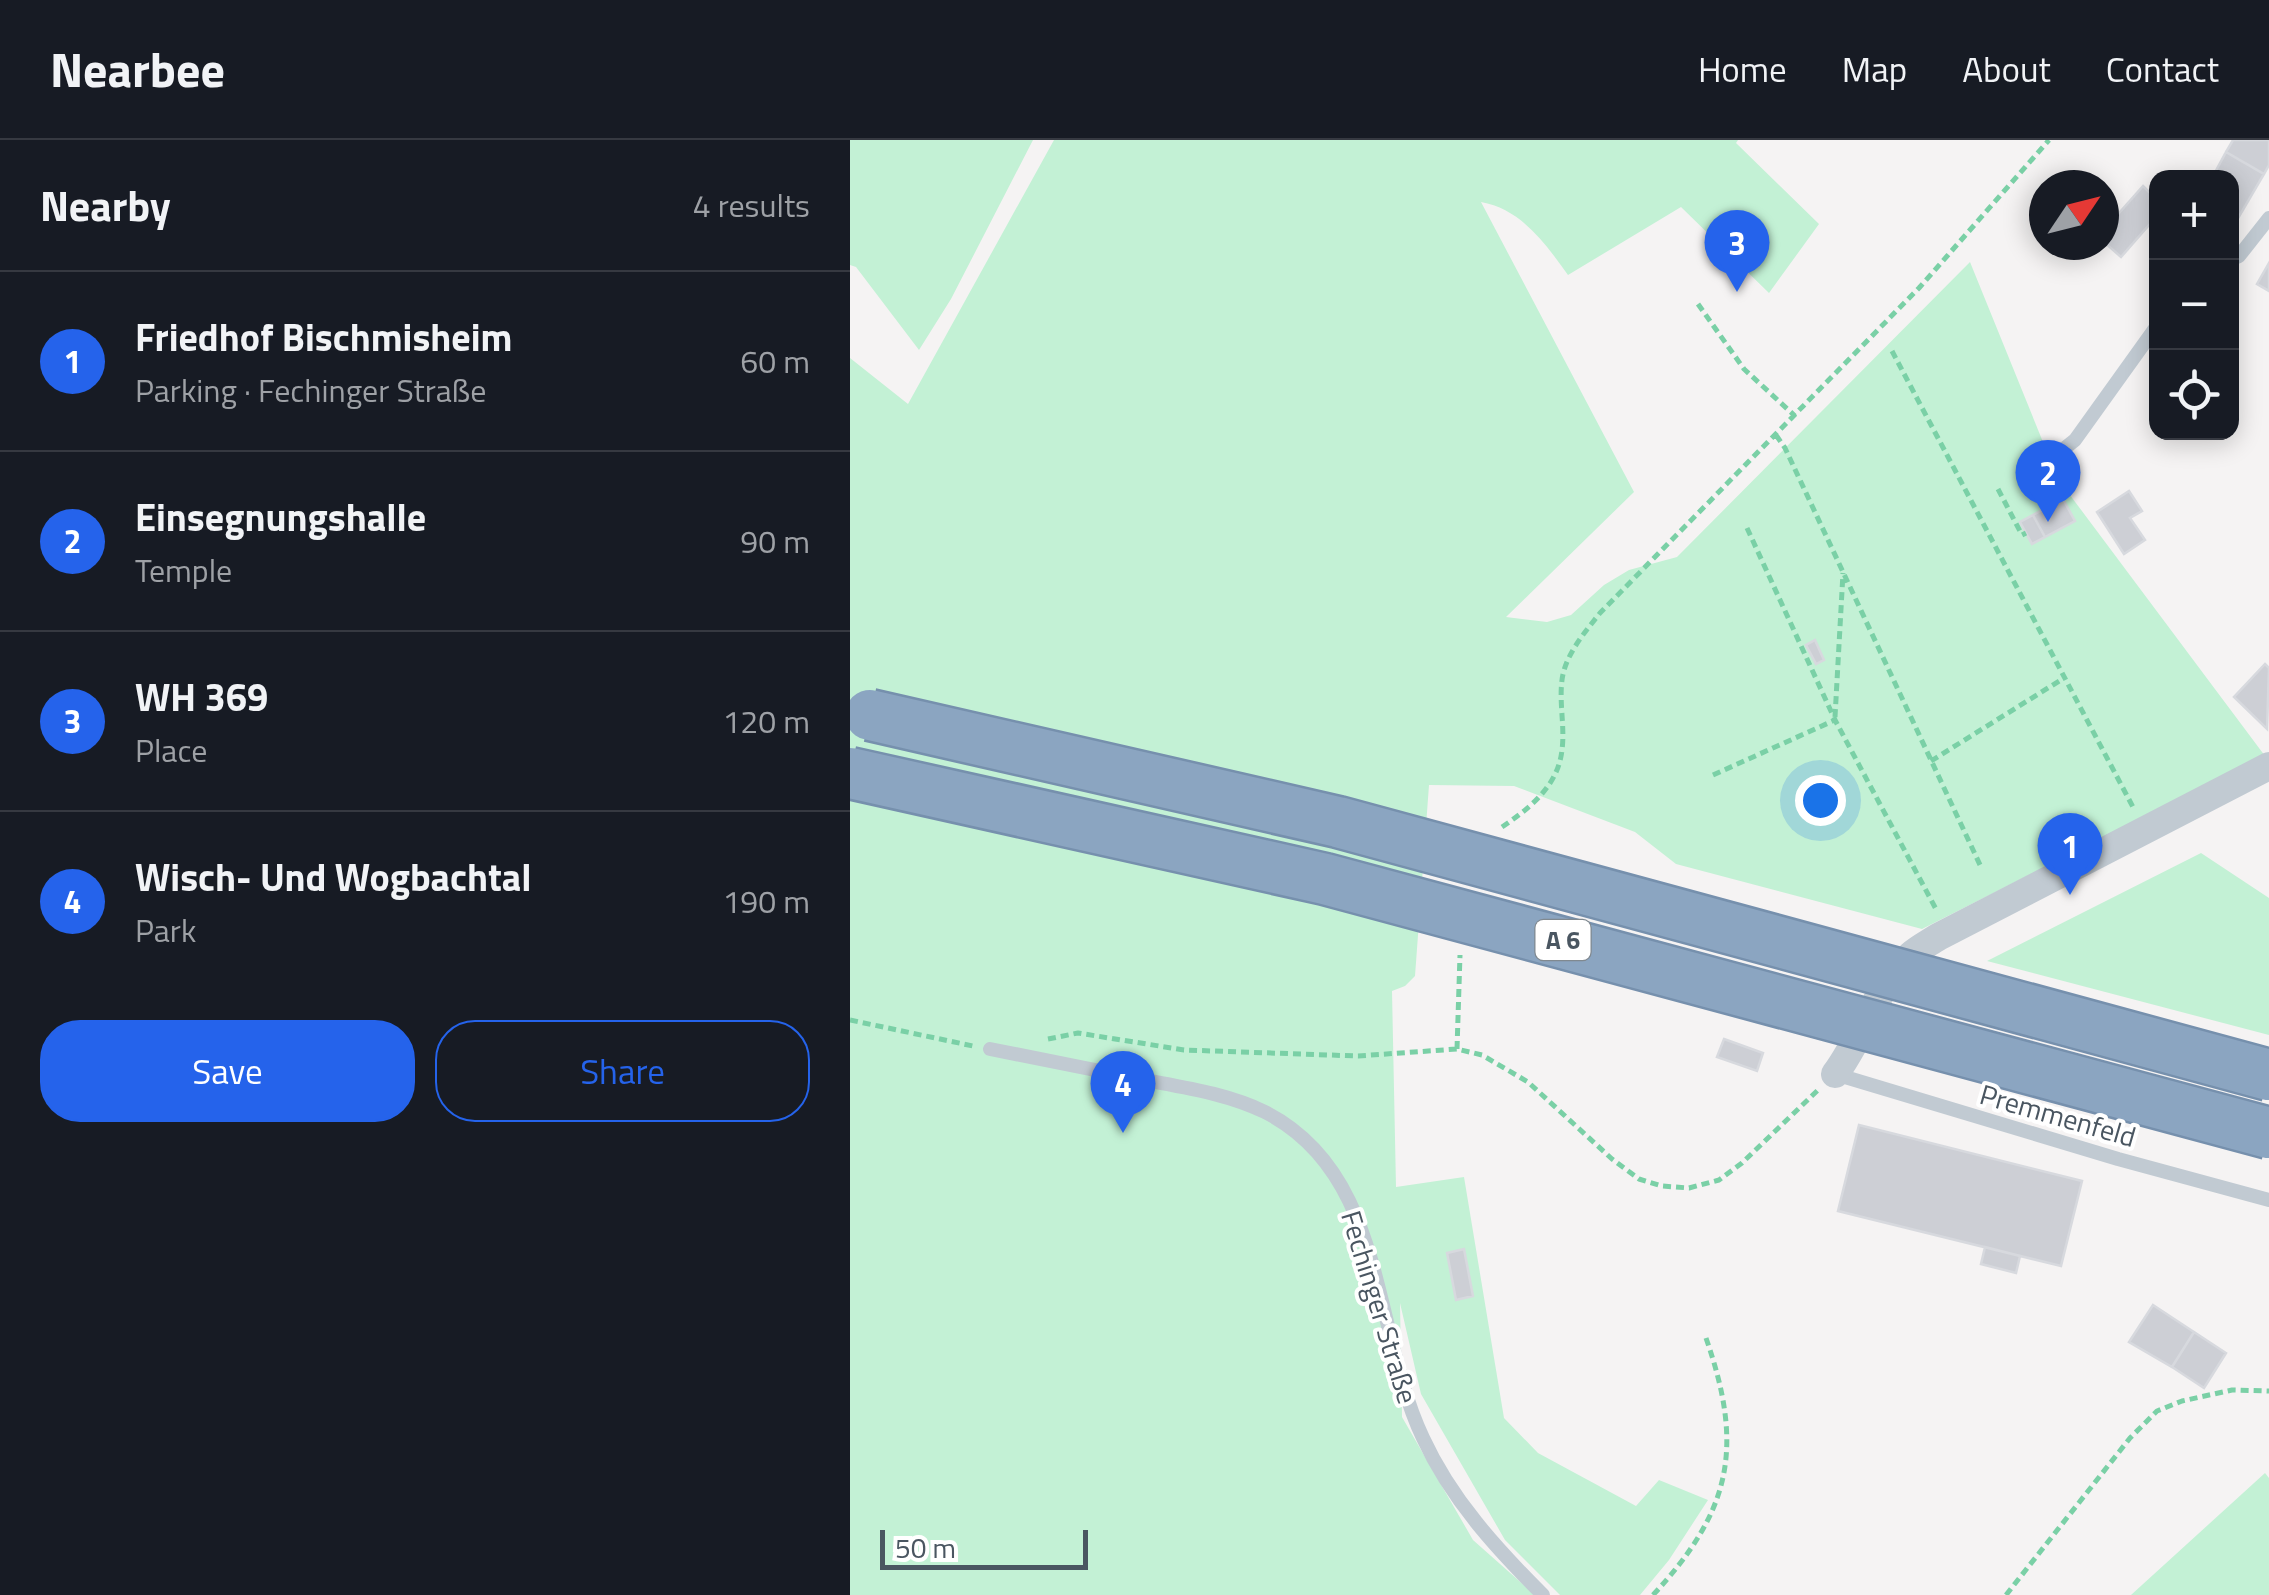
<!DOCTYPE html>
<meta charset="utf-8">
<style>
body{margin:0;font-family:"Titillium Web",sans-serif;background:#20242c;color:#f1f3f6}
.controls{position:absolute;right:30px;top:30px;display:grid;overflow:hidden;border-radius:20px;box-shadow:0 5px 25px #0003}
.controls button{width:90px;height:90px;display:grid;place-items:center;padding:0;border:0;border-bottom:2px solid #363941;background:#171b24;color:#f1f3f6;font:50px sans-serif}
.compass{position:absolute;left:1179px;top:30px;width:90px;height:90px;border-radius:50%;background:#171b24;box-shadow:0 5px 25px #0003;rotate:55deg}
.scale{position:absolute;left:30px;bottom:25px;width:208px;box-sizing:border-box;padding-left:10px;border:5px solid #4a5661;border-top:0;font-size:28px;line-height:35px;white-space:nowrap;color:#4a5661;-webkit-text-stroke:8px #fff;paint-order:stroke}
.you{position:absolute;left:970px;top:660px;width:35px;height:35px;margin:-25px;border:8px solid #fff;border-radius:50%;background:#1a73e8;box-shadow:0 0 0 15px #1a73e833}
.badge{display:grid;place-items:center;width:65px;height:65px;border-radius:50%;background:#2563eb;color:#fff;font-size:32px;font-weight:700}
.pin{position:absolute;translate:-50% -82px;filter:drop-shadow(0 2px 5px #0008)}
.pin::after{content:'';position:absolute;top:52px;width:35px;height:30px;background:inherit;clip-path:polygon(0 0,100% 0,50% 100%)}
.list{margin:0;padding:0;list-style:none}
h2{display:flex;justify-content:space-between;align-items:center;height:130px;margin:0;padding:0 40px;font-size:42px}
h2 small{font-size:32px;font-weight:400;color:#9ea1a6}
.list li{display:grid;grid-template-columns:65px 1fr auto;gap:30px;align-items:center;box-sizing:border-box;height:180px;padding:0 40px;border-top:2px solid #363941}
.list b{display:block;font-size:38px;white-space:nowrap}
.list p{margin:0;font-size:32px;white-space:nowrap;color:#9ea1a6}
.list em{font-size:32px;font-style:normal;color:#9ea1a6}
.actions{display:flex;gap:20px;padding:30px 40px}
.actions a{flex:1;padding:22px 0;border:2px solid #2563eb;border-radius:40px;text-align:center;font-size:35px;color:#2563eb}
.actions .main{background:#2563eb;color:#fff}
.icon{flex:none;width:55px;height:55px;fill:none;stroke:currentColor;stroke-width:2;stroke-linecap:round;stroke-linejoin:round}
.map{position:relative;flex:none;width:1419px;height:1455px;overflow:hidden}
header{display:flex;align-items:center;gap:60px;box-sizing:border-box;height:140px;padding:0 50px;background:#171b24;border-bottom:2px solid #363941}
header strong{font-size:48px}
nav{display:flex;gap:55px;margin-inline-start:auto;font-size:35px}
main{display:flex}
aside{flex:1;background:#171b24}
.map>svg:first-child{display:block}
.green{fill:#c3f1d5}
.building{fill:#cdcfd5;stroke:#d7d9de;stroke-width:2.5}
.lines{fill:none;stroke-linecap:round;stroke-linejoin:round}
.path{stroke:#7ad0a6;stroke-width:5;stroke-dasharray:8 5;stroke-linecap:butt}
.service{stroke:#c1cad2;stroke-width:14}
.minor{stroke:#c1cad2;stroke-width:28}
.motorway-bridge-casing{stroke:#7690ad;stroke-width:55;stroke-linecap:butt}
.motorway-bridge{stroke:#8ba5c1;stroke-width:50}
.labels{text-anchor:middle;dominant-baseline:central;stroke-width:8;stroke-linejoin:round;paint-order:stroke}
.shield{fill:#fff;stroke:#808990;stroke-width:2.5}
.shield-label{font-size:25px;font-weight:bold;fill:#4a5661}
.street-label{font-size:28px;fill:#4a5661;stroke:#fff}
</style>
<header>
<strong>Nearbee</strong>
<nav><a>Home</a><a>Map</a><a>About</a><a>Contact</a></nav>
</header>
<main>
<aside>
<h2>Nearby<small>4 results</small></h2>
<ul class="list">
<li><span class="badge">1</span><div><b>Friedhof Bischmisheim</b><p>Parking · Fechinger Straße</p></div><em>60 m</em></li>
<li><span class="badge">2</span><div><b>Einsegnungshalle</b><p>Temple</p></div><em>90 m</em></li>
<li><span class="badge">3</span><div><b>WH 369</b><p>Place</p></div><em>120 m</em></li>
<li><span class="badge">4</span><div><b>Wisch- Und Wogbachtal</b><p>Park</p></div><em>190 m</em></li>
</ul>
<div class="actions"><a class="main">Save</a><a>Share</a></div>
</aside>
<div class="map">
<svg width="1419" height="1455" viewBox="0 0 1419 1455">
<rect width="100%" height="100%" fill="#f5f3f3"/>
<path class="green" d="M0,0h183l-82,159 -32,51 -63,-83 -6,-2z
M204,0h684l-2,3 83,81 -50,69 -88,-86 -113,68c-23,-32 -47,-66 -87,-73l153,290 -128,125 41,5 24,-7 33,-30 25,-15 48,-13 293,-295 88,217 207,277 -343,173 -246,-65 -41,-32 -121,-46 -85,-1 -14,191 -10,10 -13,5 4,196 68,-10 40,241 34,35 98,53 23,-26 49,20 -39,60 -29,35h-80l-55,-55 -84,-146 -21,-91 2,114 71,123 62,55h-685v-1237l58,46z
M1351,713l68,45v137l-282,-74z
M1415,1333l4,5v117h-138z"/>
<path class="building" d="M1383,0h36v25l-5,9 -38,-22z
M1376,12l38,22 -27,46 -5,-3v-39h-20z
M1293,46l13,13v18l-35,40 -17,-15v-12z
M1419,123v28l-12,-7z
M1279,351l13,20 -12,7 15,22 -21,14 -27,-42z
M1213,359l12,22 -30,16 -12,-22z
M1183,375l12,22 -13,7 -12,-22z
M965,500l9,20 -8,4 -10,-19z
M1415,524l4,4 -2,61 -33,-32z
M874,899l39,14 -6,18 -40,-14z
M1009,985l223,56 -21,85 -223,-55z
M1135,1107l35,9 -4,17 -35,-9z
M614,1109l9,47 -17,4 -9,-47z
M1303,1165l41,27 -22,35 -43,-25z
M1344,1192l32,21 -22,35 -32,-21z"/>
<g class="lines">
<path class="path" d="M848,164l46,65 51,47
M1042,211l242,458
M926,295l9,13 196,419
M1148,349l24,46 4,-2
M897,388l88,192 102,191
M985,577l8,-144
M1081,621l133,-83
M863,635l122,-55
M652,687c28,-19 56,-41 60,-77 3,-23 -3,-47 0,-70 3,-25 23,-48 38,-67l319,-325 130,-148
M0,880l123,26
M198,899l30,-6 106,17 174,6 99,-7 25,6 46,27 84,77 27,20 23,7 27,2 30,-8 23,-17 76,-73
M607,909l3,-94
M803,1455c79,-85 91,-148 53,-257
M1156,1455l124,-157 27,-27 25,-10 50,-11 37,1"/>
<path class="service" d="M1382,119l7,-3 30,-38
M1200,320l25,-20 81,-113
M140,909c50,10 100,20 150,30 41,8 86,14 125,33 122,62 107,219 158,326 28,61 73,110 120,157
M985,934l283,85 151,41"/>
<path class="minor" d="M985,934c28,-37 41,-88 76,-119 8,-7 18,-12 27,-18l331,-171"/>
<g class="motorway-bridge-casing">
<path id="motorway-bridge" d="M20,575l468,107 931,253
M0,633l475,106 944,254"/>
</g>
<use href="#motorway-bridge" class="motorway-bridge"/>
</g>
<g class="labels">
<rect class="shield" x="685.5" y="780" width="55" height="40" rx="8"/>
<g class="shield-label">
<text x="713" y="800">A 6</text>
</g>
<g class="street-label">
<text transform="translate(1208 975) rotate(16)">Premmenfeld</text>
<text transform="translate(530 1167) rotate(73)">Fechinger Straße</text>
</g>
</g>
</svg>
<div class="controls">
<button>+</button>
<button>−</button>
<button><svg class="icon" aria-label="locate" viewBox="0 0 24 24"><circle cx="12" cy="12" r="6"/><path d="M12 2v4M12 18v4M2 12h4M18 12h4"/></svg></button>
</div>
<svg class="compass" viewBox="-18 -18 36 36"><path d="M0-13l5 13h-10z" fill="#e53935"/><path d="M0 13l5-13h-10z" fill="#9ea1a6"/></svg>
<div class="scale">50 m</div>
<div class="you"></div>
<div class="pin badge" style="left:1220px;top:755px">1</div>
<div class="pin badge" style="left:1198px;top:382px">2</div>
<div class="pin badge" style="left:887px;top:152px">3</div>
<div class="pin badge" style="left:273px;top:993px">4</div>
</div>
</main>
